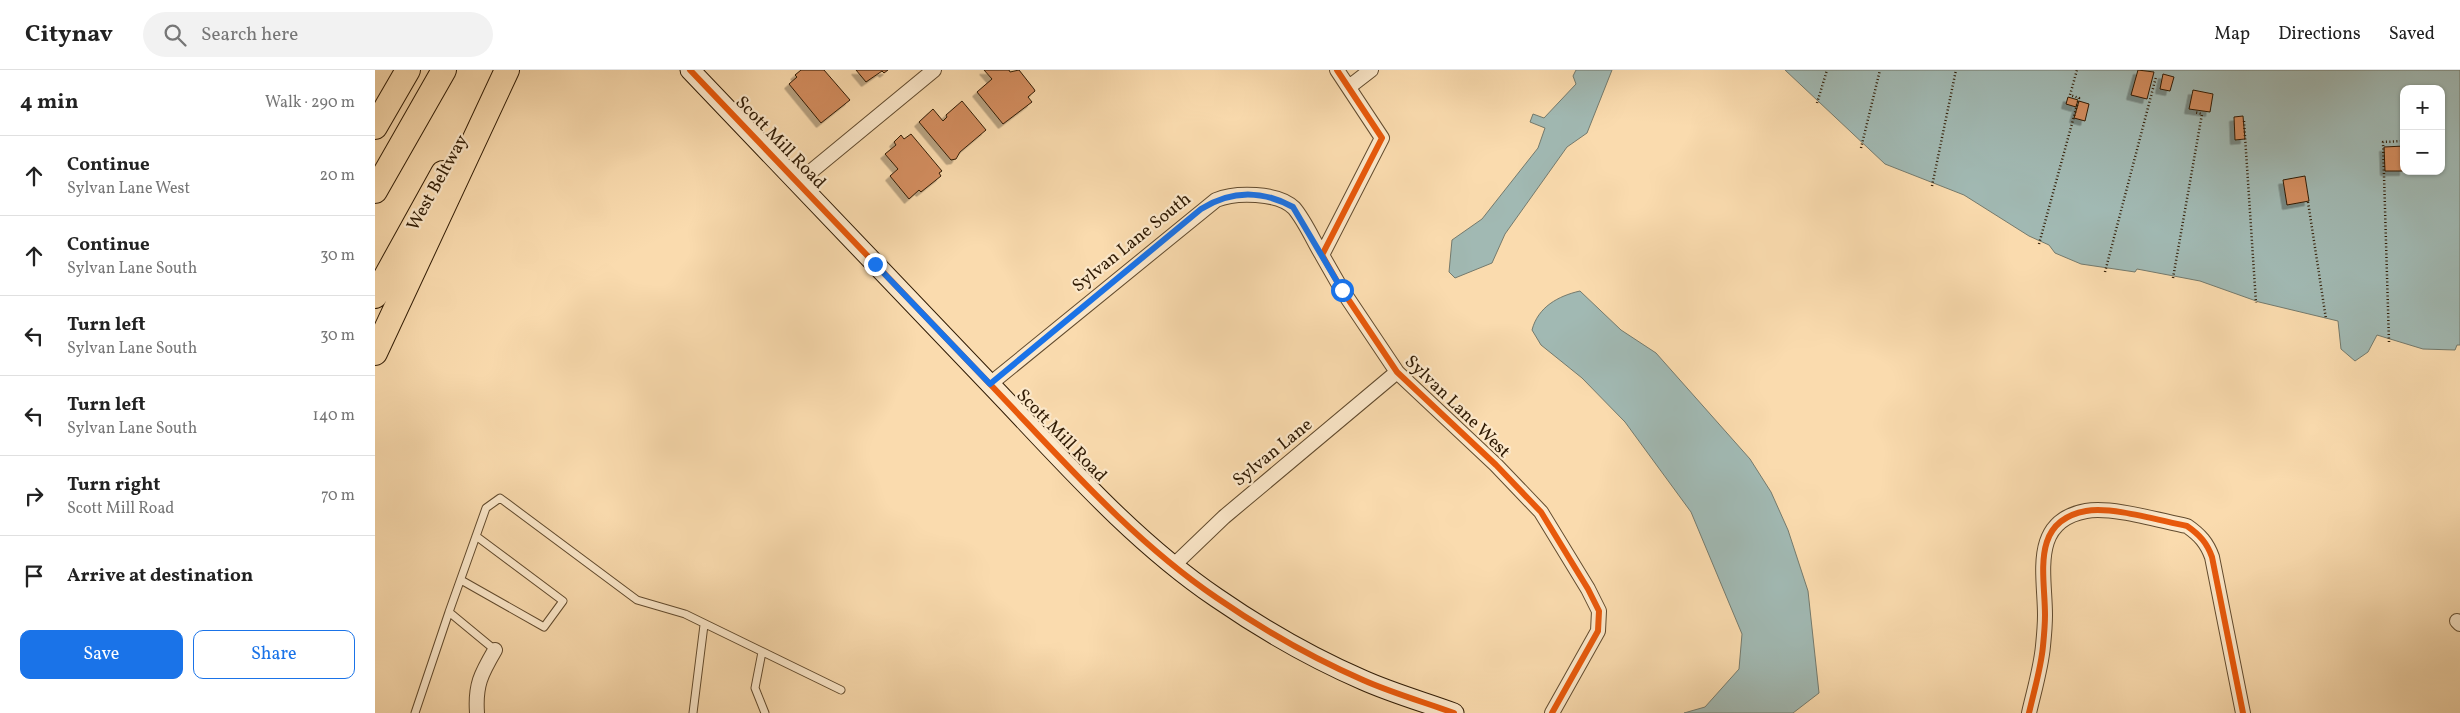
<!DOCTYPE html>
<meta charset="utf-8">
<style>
body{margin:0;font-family:Vollkorn,serif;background:#f2f2f2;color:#222}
.controls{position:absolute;right:15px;top:15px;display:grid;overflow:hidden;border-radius:10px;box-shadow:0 1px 4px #0004}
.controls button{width:45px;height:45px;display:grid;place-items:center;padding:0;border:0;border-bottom:1px solid #e0e0e0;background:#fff;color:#222;font:25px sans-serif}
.stop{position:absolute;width:15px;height:15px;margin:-11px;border:4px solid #1a73e8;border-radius:50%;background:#fff}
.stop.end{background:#1a73e8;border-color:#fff;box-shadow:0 1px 5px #0008}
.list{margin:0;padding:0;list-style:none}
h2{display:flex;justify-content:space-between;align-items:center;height:65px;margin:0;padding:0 20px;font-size:21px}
h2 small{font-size:16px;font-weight:400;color:#767676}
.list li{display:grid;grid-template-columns:32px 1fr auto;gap:15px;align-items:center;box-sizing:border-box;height:80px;padding:0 20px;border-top:1px solid #e0e0e0}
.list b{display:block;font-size:19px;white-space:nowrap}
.list p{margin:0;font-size:16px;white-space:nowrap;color:#767676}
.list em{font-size:16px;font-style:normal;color:#767676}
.actions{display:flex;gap:10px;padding:15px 20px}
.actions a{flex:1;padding:11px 0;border:1px solid #1a73e8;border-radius:10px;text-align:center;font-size:18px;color:#1a73e8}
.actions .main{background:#1a73e8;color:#fff}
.icon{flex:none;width:28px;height:28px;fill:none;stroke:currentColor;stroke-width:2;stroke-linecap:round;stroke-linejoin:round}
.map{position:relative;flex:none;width:2085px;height:643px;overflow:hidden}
header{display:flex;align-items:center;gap:30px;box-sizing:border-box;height:70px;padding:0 25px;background:#fff;border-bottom:1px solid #e0e0e0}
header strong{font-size:24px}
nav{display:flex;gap:28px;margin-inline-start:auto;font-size:18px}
.search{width:350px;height:45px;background:#f2f2f2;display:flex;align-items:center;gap:12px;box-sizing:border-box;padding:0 18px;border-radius:28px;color:#767676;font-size:19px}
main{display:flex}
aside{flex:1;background:#fff}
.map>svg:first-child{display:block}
.water{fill:#a1b9b3;stroke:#747a6d;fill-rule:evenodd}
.building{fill:#d38d5f;stroke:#301b04;filter:url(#shadow)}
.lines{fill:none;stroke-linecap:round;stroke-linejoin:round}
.lane-casing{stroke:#624b2e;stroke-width:9}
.street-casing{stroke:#624b2e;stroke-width:16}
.secondary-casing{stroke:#301b04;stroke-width:21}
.highway-casing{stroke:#301b04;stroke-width:26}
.path{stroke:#301b04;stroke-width:2.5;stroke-dasharray:1 2.5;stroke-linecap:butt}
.lane{stroke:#fce8ca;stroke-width:7}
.street{stroke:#fce8ca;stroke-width:14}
.secondary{stroke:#fce8ca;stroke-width:19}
.highway{stroke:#fadbae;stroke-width:24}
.cycleway-casing{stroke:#fce8ca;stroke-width:9}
.cycleway{stroke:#e8590c;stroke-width:6}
.route{stroke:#1a73e8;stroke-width:6}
.labels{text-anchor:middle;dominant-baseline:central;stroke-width:4.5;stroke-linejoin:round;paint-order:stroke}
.street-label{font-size:18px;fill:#301b04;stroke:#fce8ca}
</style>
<header>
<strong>Citynav</strong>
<div class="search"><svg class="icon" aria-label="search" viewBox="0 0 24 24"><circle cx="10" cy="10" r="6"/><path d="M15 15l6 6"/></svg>Search here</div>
<nav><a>Map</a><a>Directions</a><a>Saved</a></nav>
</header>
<main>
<aside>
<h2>4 min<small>Walk · 290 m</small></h2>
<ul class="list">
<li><svg class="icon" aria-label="ahead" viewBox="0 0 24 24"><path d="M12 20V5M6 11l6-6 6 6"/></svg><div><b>Continue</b><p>Sylvan Lane West</p></div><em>20 m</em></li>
<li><svg class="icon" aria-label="ahead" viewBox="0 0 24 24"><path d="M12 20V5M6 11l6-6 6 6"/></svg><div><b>Continue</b><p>Sylvan Lane South</p></div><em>30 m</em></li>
<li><svg class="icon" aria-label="left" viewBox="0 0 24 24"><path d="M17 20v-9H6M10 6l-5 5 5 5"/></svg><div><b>Turn left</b><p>Sylvan Lane South</p></div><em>30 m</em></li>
<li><svg class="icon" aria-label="left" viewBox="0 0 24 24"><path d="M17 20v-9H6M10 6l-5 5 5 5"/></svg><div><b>Turn left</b><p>Sylvan Lane South</p></div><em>140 m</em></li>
<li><svg class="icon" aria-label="right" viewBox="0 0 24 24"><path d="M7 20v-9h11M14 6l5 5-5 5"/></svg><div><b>Turn right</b><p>Scott Mill Road</p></div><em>70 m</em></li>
<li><svg class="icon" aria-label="arrive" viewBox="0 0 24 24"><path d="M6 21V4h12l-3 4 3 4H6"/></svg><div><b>Arrive at destination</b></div></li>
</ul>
<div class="actions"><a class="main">Save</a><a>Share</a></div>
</aside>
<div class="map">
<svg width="2085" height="643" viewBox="0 0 2085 643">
<defs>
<filter id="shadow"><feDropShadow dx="-4.5" dy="4.5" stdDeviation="0" flood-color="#0004"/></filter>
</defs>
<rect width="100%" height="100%" fill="#fadbae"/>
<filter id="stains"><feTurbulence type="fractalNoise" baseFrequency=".004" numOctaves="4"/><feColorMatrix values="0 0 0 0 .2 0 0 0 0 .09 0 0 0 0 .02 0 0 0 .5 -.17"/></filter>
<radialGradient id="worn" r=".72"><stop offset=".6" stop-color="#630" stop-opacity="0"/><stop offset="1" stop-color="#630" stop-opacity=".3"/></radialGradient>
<path class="water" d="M1201,0h36l-25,63 -20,14 -62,87 -13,29 -37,15 -6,-6 3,-32 30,-21 56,-71 7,-20 -15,-6 3,-8 11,4 32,-34 -3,-8z
M1410,0h675v275h-3l-2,5 -32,-1 -46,-14 -9,17 -13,9 -14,-12 -3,-28 -79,-19 -59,-21 -63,-12 -2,3 -54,-8 -26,-11 -6,-8 -20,-9 -65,-41 -79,-31zM2029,19h37v82h-37z
M1205,221l41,39 35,23 94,106 21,33 17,38 20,61 11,102 -26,20h-109l21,-6 34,-38 3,-35 -51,-122 -66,-90 -43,-44 -41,-33 -9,-15c6,-23 26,-34 48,-39z"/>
<path class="building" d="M426,0h23l26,30 -29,23 -32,-39 8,-7 -2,-2z
M481,0h32l-4,3 -2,-2 -16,11z
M609,0h25l1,2 9,-2 15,19 1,2 -7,6 4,5 -29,22 -26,-32 15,-13z
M1763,0l16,2 -7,27 -16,-4z
M1788,4l11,3 -4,14 -10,-2z
M1818,20l20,4 -3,18 -21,-3z
M1693,27l10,3 -2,7 -10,-3z
M587,31l24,29 -26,22 -4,7 -5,1 -32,-38 14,-13 10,12 4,-4 -1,-2z
M1704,31l10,3 -4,17 -11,-3z
M1868,46l2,23 -10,1 -1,-23z
M536,64l31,37 -3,2 2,3 -20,16 -2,-2 -10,9 -19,-23 8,-7 -13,-15 11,-9 -2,-3 7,-7 3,4z
M2029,76v25h-19l-1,-24z
M1930,106l4,25 -22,4 -4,-25z"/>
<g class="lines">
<g class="lane-casing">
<path id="lane" d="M86,510l83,47 19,-26 -87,-65
M74,542l37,-104 14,-10 137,102 48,14 156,76
M387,582l-7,36 10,25
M40,643l34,-101 46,38
M318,643l11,-88"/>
</g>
<g class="street-casing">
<path id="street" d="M962,0l45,68 -60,117 20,35 55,82 99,93 45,47 47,77 11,22 -1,20 -46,82
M974,17l22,-17
M422,113l137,-113
M615,314l226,-184c19,-8 62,-8 78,8 11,13 19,32 28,47
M799,495l50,-48 173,-145
M2082,551l3,3
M102,643c-2,-28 4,-39 18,-63
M1654,643c5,-22 12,-45 14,-67 1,-10 2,-21 2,-31 0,-40 -15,-94 41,-104 25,-5 75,10 101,15 13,9 20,17 25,31l31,156"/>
</g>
<g class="secondary-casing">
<path id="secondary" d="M315,0c99,105 199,208 298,312 72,75 142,157 229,216 45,31 95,60 146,82 29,13 61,22 91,33"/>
</g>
<g class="highway-casing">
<path id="highway" d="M0,57l33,-57
M0,121l69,-121
M0,226l68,-123
M0,283l132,-283"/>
</g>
<path class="path" d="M1442,33l10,-33
M1869,51l12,182
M1486,78l19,-78
M1557,116l24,-116
M1933,132l18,117
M1664,174l40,-146 -9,-3 7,-25
M1730,202l51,-195
M1798,208l29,-164 -8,-2
M2014,272l-6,-200 21,-1"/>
<use href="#lane" class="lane"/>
<use href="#street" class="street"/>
<use href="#secondary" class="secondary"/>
<use href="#highway" class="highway"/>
<g class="cycleway-casing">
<path id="cycleway" d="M315,0c99,105 199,208 298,312 72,75 142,157 229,216 45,31 95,60 146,82 29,13 61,22 91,33
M962,0l45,68 -60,117 20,35 55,82 99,93 45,47 47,77 11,22 -1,20 -46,82
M1654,643c5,-22 12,-45 14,-67 1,-10 2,-21 2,-31 0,-40 -15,-94 41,-104 25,-5 75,10 101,15 13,9 20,17 25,31l31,156"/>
</g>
<use href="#cycleway" class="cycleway"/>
</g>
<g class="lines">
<path class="route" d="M500,194l115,120 211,-175c30,-19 61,-19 92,-2l49,83"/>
</g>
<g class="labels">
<g class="street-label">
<text transform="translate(405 73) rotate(46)">Scott Mill Road</text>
<text transform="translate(63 113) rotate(-61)">West Beltway</text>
<text transform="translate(757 173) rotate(-39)">Sylvan Lane South</text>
<text transform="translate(1082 337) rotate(44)">Sylvan Lane West</text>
<text transform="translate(686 366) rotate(46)">Scott Mill Road</text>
<text transform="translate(898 383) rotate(-39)">Sylvan Lane</text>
</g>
</g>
<rect width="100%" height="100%" filter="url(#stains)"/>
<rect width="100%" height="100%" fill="url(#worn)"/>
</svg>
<div class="controls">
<button>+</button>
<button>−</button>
</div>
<div class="stop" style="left:967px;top:220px"></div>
<div class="stop end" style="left:500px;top:194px"></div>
</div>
</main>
